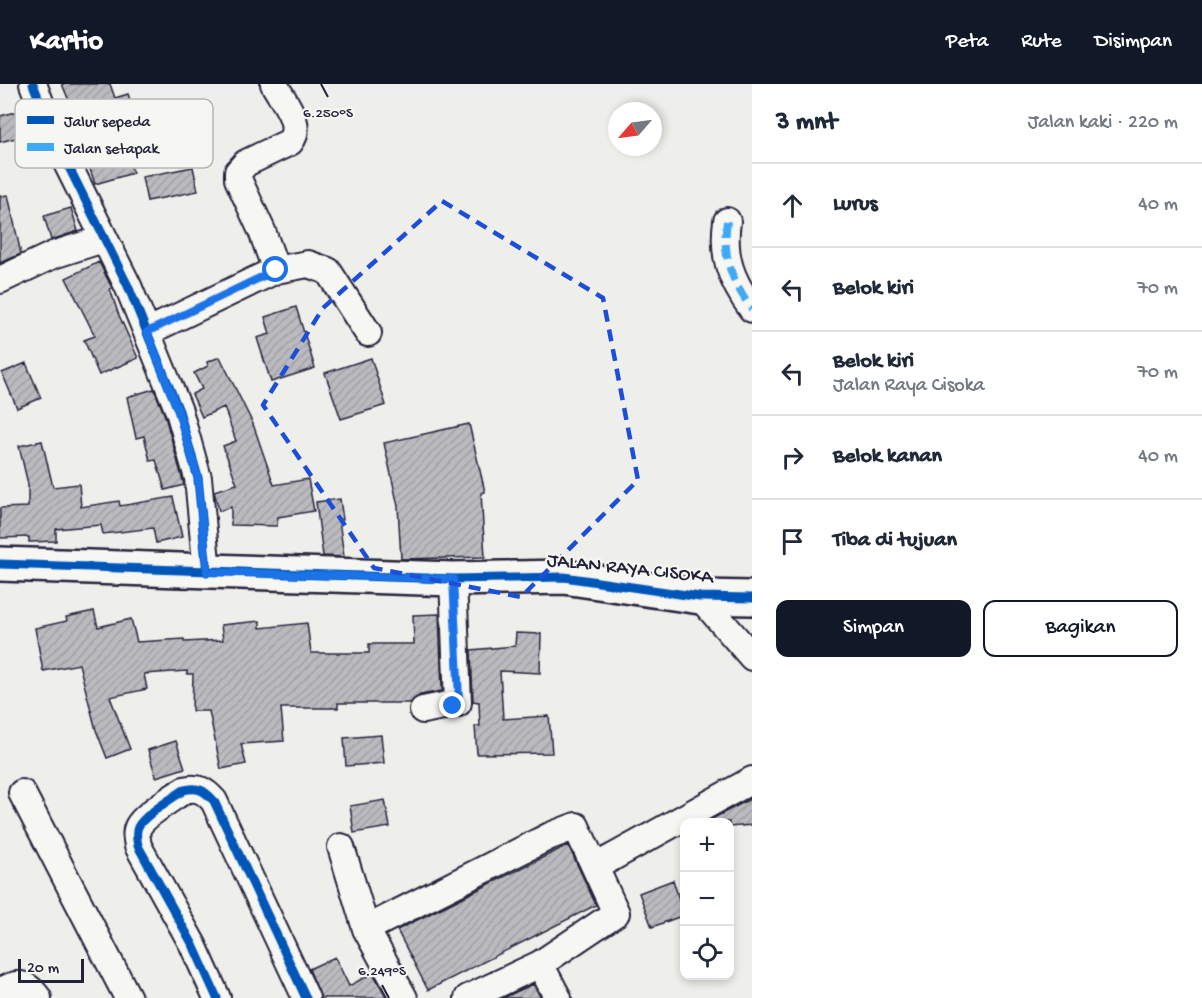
<!DOCTYPE html>
<html lang="id">
<meta charset="utf-8">
<style>
body{margin:0;font-family:"Gochi Hand",sans-serif;background:#f2f2f3;color:#1f2937}
.controls{position:absolute;right:18px;bottom:18px;display:grid;overflow:hidden;border-radius:12px;box-shadow:0 3px 9px #0003}
.controls button{width:54px;height:54px;display:grid;place-items:center;padding:0;border:0;border-bottom:2px solid #e0e1e3;background:#fff;color:#1f2937;font:30px sans-serif}
.compass{position:absolute;left:608px;top:18px;width:54px;height:54px;border-radius:50%;background:#fff;box-shadow:0 3px 9px #0003;rotate:242deg}
.scale{position:absolute;left:18px;bottom:15px;width:66px;box-sizing:border-box;padding-left:6px;border:3px solid #22223b;border-top:0;font-size:16px;line-height:21px;white-space:nowrap;color:#22223b;-webkit-text-stroke:4px #f6f6f2;paint-order:stroke}
.stop{position:absolute;width:18px;height:18px;margin:-14px;border:4px solid #1a73e8;border-radius:50%;background:#fff}
.stop.end{background:#1a73e8;border-color:#fff;box-shadow:0 2px 6px #0008}
.list{margin:0;padding:0;list-style:none}
h2{display:flex;justify-content:space-between;align-items:center;height:78px;margin:0;padding:0 24px;font-size:26px}
h2 small{font-size:20px;font-weight:400;color:#747a83}
.list li{display:grid;grid-template-columns:39px 1fr auto;gap:18px;align-items:center;box-sizing:border-box;height:84px;padding:0 24px;border-top:2px solid #e0e1e3}
.list b{display:block;font-size:22px;white-space:nowrap}
.list p{margin:0;font-size:20px;white-space:nowrap;color:#747a83}
.list em{font-size:20px;font-style:normal;color:#747a83}
.actions{display:flex;gap:12px;padding:18px 24px}
.actions a{flex:1;padding:14px 0;border:2px solid #111827;border-radius:12px;text-align:center;font-size:21px;color:#111827}
.actions .main{background:#111827;color:#fff}
.icon{flex:none;width:33px;height:33px;fill:none;stroke:currentColor;stroke-width:2;stroke-linecap:round;stroke-linejoin:round}
.map{position:relative;flex:none;width:752px;height:914px;overflow:hidden}
header{display:flex;align-items:center;gap:36px;box-sizing:border-box;height:84px;padding:0 30px;background:#111827;color:#fff}
header strong{font-size:28px}
nav{display:flex;gap:33px;margin-inline-start:auto;font-size:21px}
main{display:flex}
aside{flex:1;background:#fff}
.map>svg:first-child{display:block}
.building{fill:url(#building-hatch);stroke:#22223b;stroke-width:1.5}
.lines{fill:none;stroke-linecap:round;stroke-linejoin:round}
.street-casing{stroke:#22223b;stroke-width:30}
.secondary-casing{stroke:#22223b;stroke-width:38}
.street{stroke:#f6f6f2;stroke-width:26}
.secondary{stroke:#f6f6f2;stroke-width:33}
.quiet{stroke:#3fa9f5;stroke-width:8;stroke-dasharray:15 8;stroke-linecap:butt}
.cycleway-casing{stroke:#f6f6f2;stroke-width:13}
.cycleway{stroke:#0057b8;stroke-width:9}
.route{stroke:#1a73e8;stroke-width:8}
.marked{fill:none;stroke:#1d4ed8;stroke-width:4.5;stroke-dasharray:12 8;stroke-linejoin:round}
.ticks{fill:none;stroke:#22223b;stroke-width:2}
.labels{text-anchor:middle;dominant-baseline:central;stroke-width:4.5;stroke-linejoin:round;paint-order:stroke}
.street-label{font-size:20px;fill:#22223b;stroke:#f6f6f2}
.key{fill:#f6f6f2;stroke:#b6b6bb;stroke-width:1.5}
.key-label{font-size:16px;fill:#22223b}
.ticks-label{font-size:15px;text-anchor:middle;fill:#22223b;stroke:#f6f6f2;stroke-width:4.5;stroke-linejoin:round;paint-order:stroke}
</style>
<header>
<strong>Kartio</strong>
<nav><a>Peta</a><a>Rute</a><a>Disimpan</a></nav>
</header>
<main>
<div class="map">
<svg width="752" height="914" viewBox="0 0 752 914">
<defs>
<pattern id="building-hatch" width="6" height="6" patternUnits="userSpaceOnUse" patternTransform="scale(1.5)"><rect width="6" height="6" fill="#bbbbbf"/><path d="M-1 1l2-2M0 6l6-6M5 7l2-2" fill="none" stroke="#a0a0a5"/></pattern>
</defs>
<rect width="100%" height="100%" fill="#eeeeeb"/>
<filter id="ink" filterUnits="userSpaceOnUse"><feTurbulence type="fractalNoise" baseFrequency=".0167" numOctaves="2"/><feDisplacementMap in="SourceGraphic" scale="12" xChannelSelector="R" yChannelSelector="G"/><feConvolveMatrix kernelMatrix="1 2 1 2 8 2 1 2 1" color-interpolation-filters="sRGB"/></filter>
<g filter="url(#ink)">
<path class="building" d="M62,0h48l5,14 13,-4 7,21 -18,5 16,53 -38,11 -8,-24 6,-2z
M27,25l8,24 -35,9v-26z
M193,83l5,24 -51,10 -5,-24z
M8,111l13,59 -21,9v-67z
M71,124l7,23 -27,9 -7,-24z
M99,178l13,26 -2,1 8,24 20,45 -39,17 -15,-35 11,-4 -29,-58z
M296,223l19,61 -44,14 -14,-44 13,-4 -5,-17z
M220,273l33,67 21,61 34,-6 6,32 -36,6 -1,9 -46,-1v-18l-12,4 -5,-20 23,-7 -14,-38 13,-5 -12,-34 -22,10 -10,-23 10,-5 -8,-16 14,-7 -1,-4z
M371,274l15,47 -45,14 -16,-46z
M26,279l15,35 -24,10 -15,-35z
M154,305l11,27 18,65 1,4 -19,5 -9,-30 -6,1 -6,-25 -8,2 -9,-41z
M469,340l16,68 -4,1 4,64 -84,2 -3,-53 -14,-63z
M42,357l11,46 26,-3 2,23 38,-6 1,5 53,-9 9,40 -26,6 -3,-15 -50,6 -2,-9 -45,4v12l-27,1v-5l-29,1v-30l28,-1v-23l-9,-38z
M340,415l3,21h-4l5,37 -21,-1 -7,-54z
M94,527l4,16 33,-8 6,23 47,-3v3l39,-2 -2,-15 39,-4v7l47,-5 4,30h58v-9h45l-1,-29 26,-1 3,77 -22,4 -10,8h-72v5h-57l3,33 -43,3 5,20 -25,5 -12,-58h-17l1,-37h-6v-3l-43,3 3,15 -37,8 20,52 -23,9 -11,-28 -17,-66 -36,7 -8,-43 32,-7 -1,-4z
M516,549l25,1 -1,39 -40,-2 3,48 46,-3 3,37 -75,1 -2,-28h5l-1,-24 -6,-1 -2,-51 44,-4z
M381,651l3,28 -38,3 -2,-28z
M176,657l9,27 -29,9 -8,-27z
M752,714v27l-23,2v-5h-23z
M385,716l5,27 -36,6 -4,-27z
M568,761l28,60 -168,85 -31,-60z
M673,796l11,35 -32,12 -13,-34z
M335,873l14,29 24,-13 14,25h-66l-12,-29z
M533,900l8,14h-38z"/>
<g class="lines">
<g class="street-casing">
<path id="street" d="M33,0l19,49 76,153 51,125 19,67 9,94
M274,0c9,17 30,40 16,58l-44,21 -8,9v7l24,52 14,39
M727,137c-5,36 4,59 25,88
M0,196l53,-25 50,-16
M147,248l129,-62 32,-6 20,7 40,62
M700,513l52,60
M423,626l35,-7 -5,-124
M22,709l106,205
M341,763l25,82 38,69
M597,782l155,-86
M366,845l184,-93 26,-10 40,87 -76,51 -72,34
M540,880l18,34
M0,908c16,-10 26,-11 38,6
M217,914l-24,-53 -55,-99c-1,-7 -3,-13 0,-19 6,-12 35,-29 46,-37 14,-4 21,1 30,11l92,197"/>
</g>
<g class="secondary-casing">
<path id="secondary" d="M0,480l453,15 111,-2 136,20 52,1"/>
</g>
<use href="#street" class="street"/>
<use href="#secondary" class="secondary"/>
<path class="quiet" d="M727,137c-5,36 4,59 25,88"/>
<g class="cycleway-casing">
<path id="cycleway" d="M33,0l19,49 76,153 51,125 19,67 9,94
M0,480l453,15 111,-2 136,20 52,1
M217,914l-24,-53 -55,-99c-1,-7 -3,-13 0,-19 6,-12 35,-29 46,-37 14,-4 21,1 30,11l92,197"/>
</g>
<use href="#cycleway" class="cycleway"/>
</g>
</g>
<g class="lines" filter="url(#ink)">
<path class="route" d="M276,186l-129,62 31,79 20,67 9,94 246,7 6,120 -1,4 -5,3"/>
</g>
<path class="marked" d="M442,117l161,97 35,182 -117,117 -147,-29 -111,-163 60,-97z"/>
<path class="ticks" d="M321,0l7,13M382,901l7,13"/>
<g class="labels">
<g class="street-label">
<text transform="translate(630 486) rotate(6)">JALAN RAYA CISOKA</text>
</g>
</g>
<rect x="15" y="15" width="198" height="69" rx="9" class="key"/>
<rect x="27" y="32" width="27" height="8" fill="#0057b8"/>
<rect x="27" y="59" width="27" height="8" fill="#3fa9f5"/>
<g class="key-label">
<text x="64" y="42">Jalur sepeda</text>
<text x="64" y="69">Jalan setapak</text>
</g>
<g class="ticks-label">
<text x="328" y="33">6.250°S</text>
<text x="382" y="891">6.249°S</text>
</g>
</svg>
<div class="controls">
<button>+</button>
<button>−</button>
<button><svg class="icon" aria-label="locate" viewBox="0 0 24 24"><circle cx="12" cy="12" r="6"/><path d="M12 2v4M12 18v4M2 12h4M18 12h4"/></svg></button>
</div>
<svg class="compass" viewBox="-18 -18 36 36"><path d="M0-13l5 13h-10z" fill="#e53935"/><path d="M0 13l5-13h-10z" fill="#747a83"/></svg>
<div class="scale">20 m</div>
<div class="stop" style="left:276px;top:186px"></div>
<div class="stop end" style="left:453px;top:622px"></div>
</div>
<aside>
<h2>3 mnt<small>Jalan kaki · 220 m</small></h2>
<ul class="list">
<li><svg class="icon" aria-label="ahead" viewBox="0 0 24 24"><path d="M12 20V5M6 11l6-6 6 6"/></svg><div><b>Lurus</b></div><em>40 m</em></li>
<li><svg class="icon" aria-label="left" viewBox="0 0 24 24"><path d="M17 20v-9H6M10 6l-5 5 5 5"/></svg><div><b>Belok kiri</b></div><em>70 m</em></li>
<li><svg class="icon" aria-label="left" viewBox="0 0 24 24"><path d="M17 20v-9H6M10 6l-5 5 5 5"/></svg><div><b>Belok kiri</b><p>Jalan Raya Cisoka</p></div><em>70 m</em></li>
<li><svg class="icon" aria-label="right" viewBox="0 0 24 24"><path d="M7 20v-9h11M14 6l5 5-5 5"/></svg><div><b>Belok kanan</b></div><em>40 m</em></li>
<li><svg class="icon" aria-label="arrive" viewBox="0 0 24 24"><path d="M6 21V4h12l-3 4 3 4H6"/></svg><div><b>Tiba di tujuan</b></div></li>
</ul>
<div class="actions"><a class="main">Simpan</a><a>Bagikan</a></div>
</aside>
</main>
